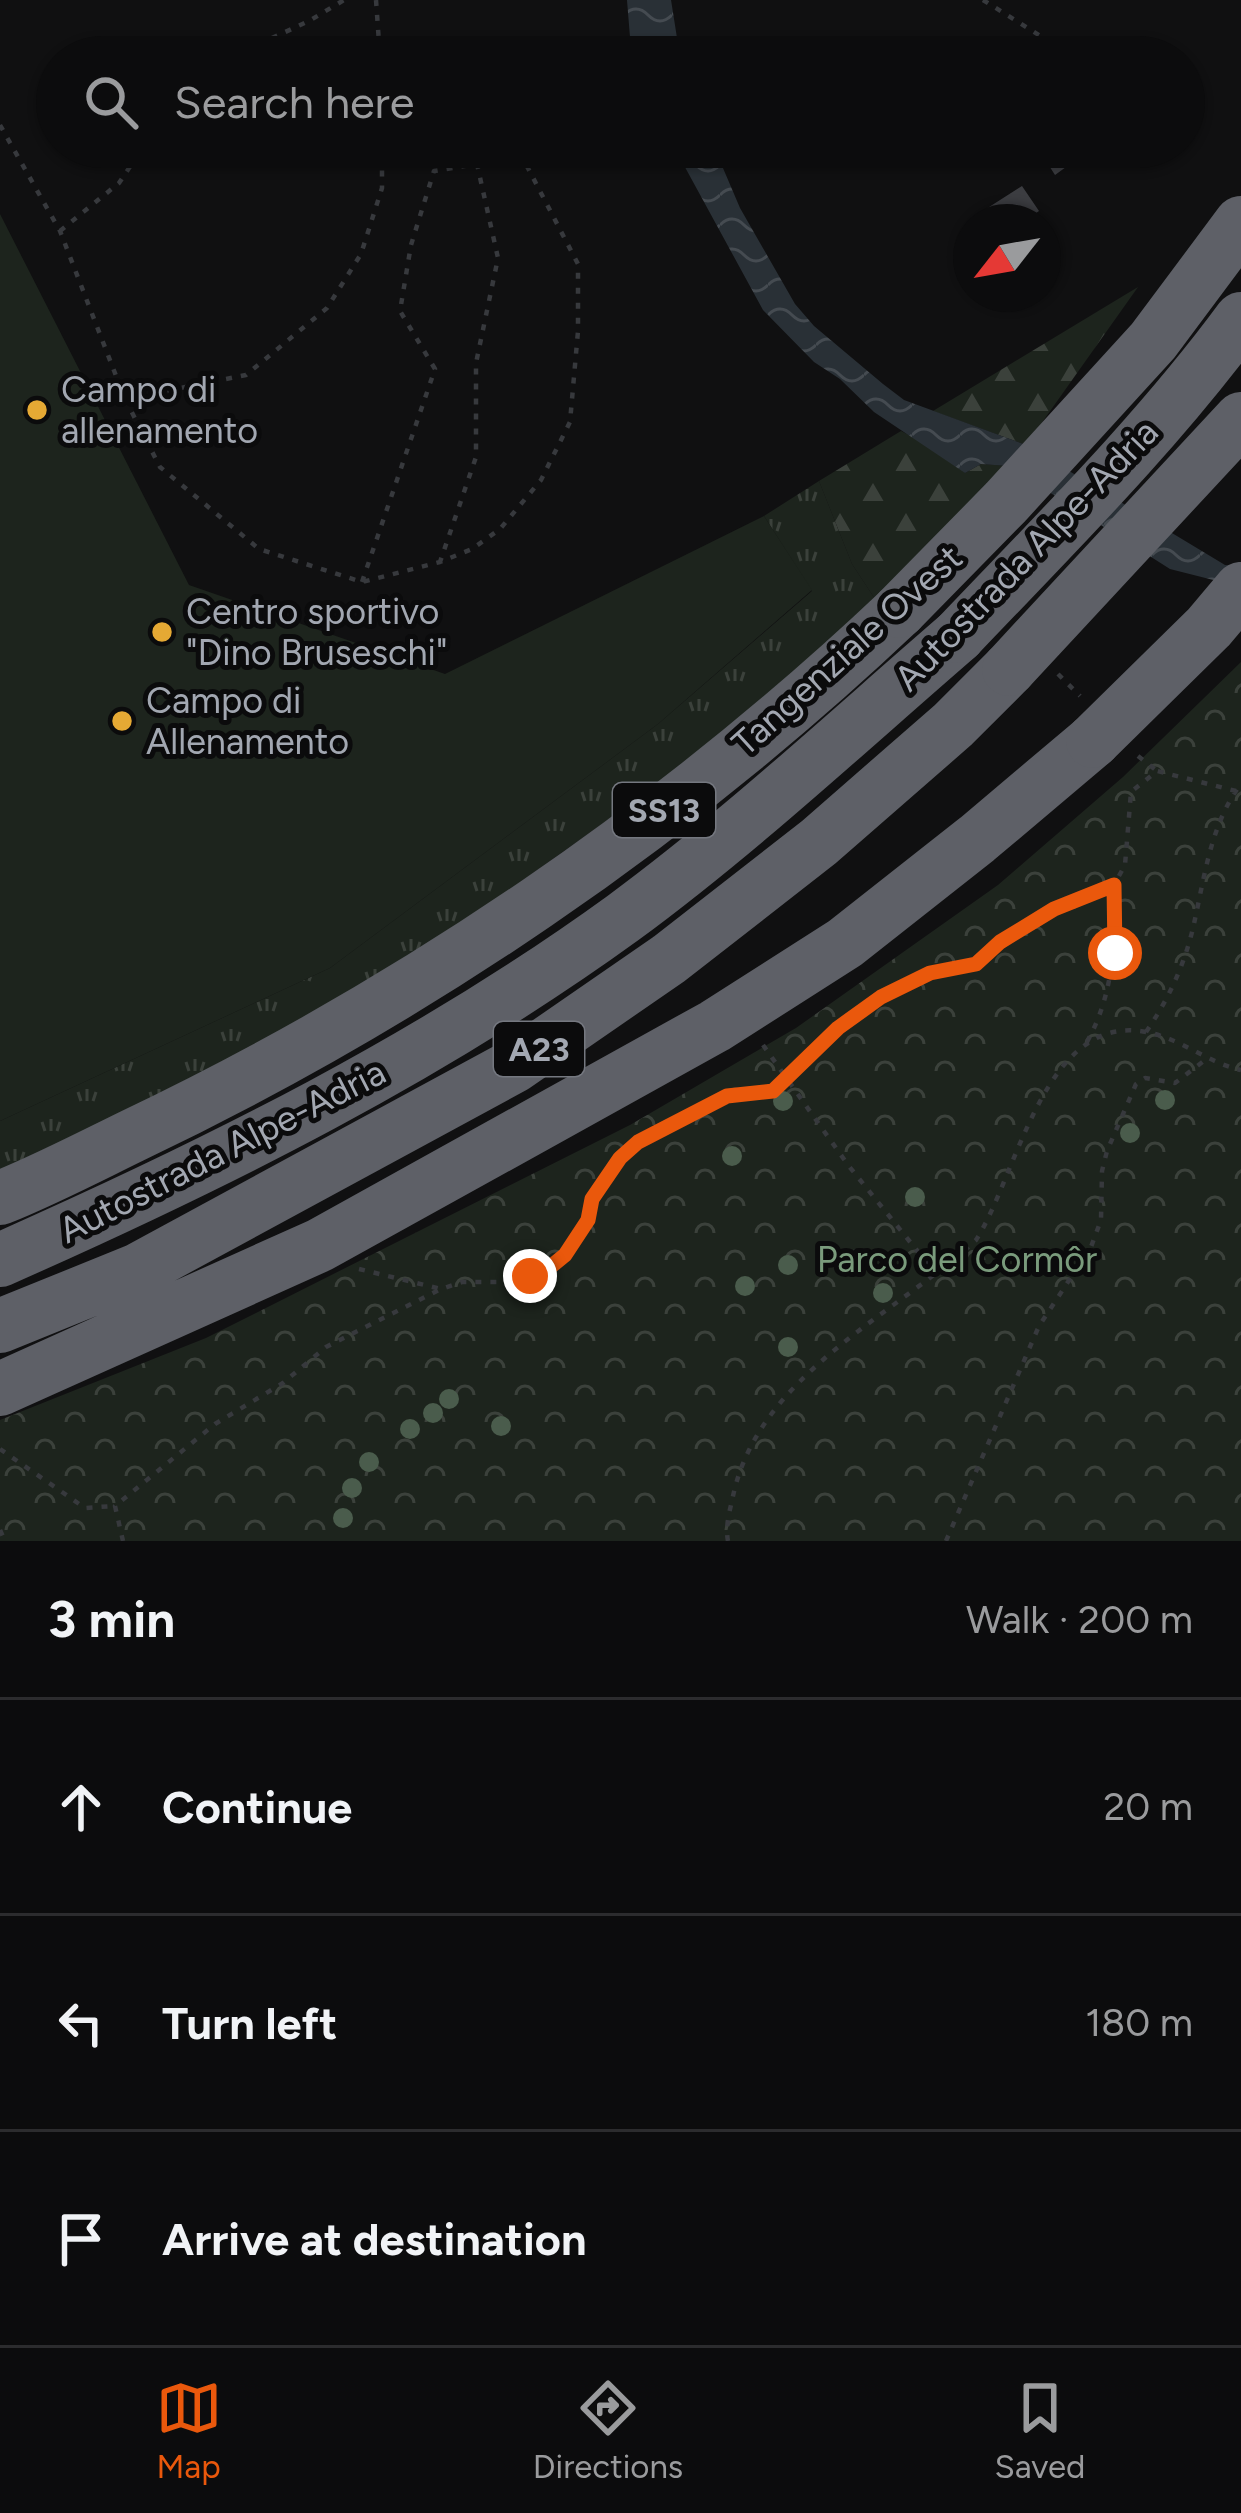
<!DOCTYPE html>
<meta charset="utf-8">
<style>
body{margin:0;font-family:Figtree,sans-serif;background:#151516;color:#f1f3f6}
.compass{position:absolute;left:953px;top:204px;width:108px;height:108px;border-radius:50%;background:#0c0c0d;box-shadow:0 3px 9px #0004;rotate:239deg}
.stop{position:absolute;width:36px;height:36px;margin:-27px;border:9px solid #ea580c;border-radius:50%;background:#fff}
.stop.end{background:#ea580c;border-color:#fff;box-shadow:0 3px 12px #0008}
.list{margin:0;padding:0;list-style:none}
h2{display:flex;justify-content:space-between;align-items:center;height:156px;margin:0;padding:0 48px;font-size:51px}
h2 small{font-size:39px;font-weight:400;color:#9a9b9d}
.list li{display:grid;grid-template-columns:78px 1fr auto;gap:36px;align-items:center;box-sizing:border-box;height:216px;padding:0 48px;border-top:3px solid #2c2c2e}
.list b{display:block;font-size:45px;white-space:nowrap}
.list em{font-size:39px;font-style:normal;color:#9a9b9d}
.icon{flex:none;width:66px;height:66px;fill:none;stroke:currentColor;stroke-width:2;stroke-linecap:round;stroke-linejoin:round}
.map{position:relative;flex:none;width:1241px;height:1541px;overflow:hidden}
.search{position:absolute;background:#0c0c0d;box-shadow:0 3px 9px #0004;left:36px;right:36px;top:36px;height:132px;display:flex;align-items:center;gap:30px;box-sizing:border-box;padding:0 42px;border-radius:66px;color:#9a9b9d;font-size:45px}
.sheet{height:804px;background:#0c0c0d}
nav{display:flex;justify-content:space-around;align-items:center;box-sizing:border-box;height:168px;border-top:3px solid #2c2c2e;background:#0c0c0d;font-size:33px;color:#9a9b9d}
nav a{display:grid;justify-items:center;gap:6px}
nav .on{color:#ea580c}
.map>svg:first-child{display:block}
.grass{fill:url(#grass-tufts)}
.forest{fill:url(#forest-firs)}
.park{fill:url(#park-crowns)}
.pitch{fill:#1d241d}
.water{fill:url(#water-waves)}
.building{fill:#3c3d41}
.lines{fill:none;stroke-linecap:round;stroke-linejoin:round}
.path{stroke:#37393d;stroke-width:4.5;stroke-dasharray:6 9;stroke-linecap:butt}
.highway{stroke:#5e6067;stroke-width:54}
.highway-bridge{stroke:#5e6067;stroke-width:54}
.tree{fill:#4a5c4c}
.route{stroke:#ea580c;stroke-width:15}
.poi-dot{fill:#e5a934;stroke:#0b0b0c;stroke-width:4.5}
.labels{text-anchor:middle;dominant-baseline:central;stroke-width:10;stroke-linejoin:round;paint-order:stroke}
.shield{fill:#0b0b0c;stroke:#757880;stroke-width:3}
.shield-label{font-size:33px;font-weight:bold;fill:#a2a7b1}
.poi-label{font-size:36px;fill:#a2a7b1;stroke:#0b0b0c;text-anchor:start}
.street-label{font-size:36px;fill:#a2a7b1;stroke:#0b0b0c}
.park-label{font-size:36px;fill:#7a9b7c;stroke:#0b0b0c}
</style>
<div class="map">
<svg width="1241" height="1541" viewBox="0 0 1241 1541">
<defs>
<pattern id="grass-tufts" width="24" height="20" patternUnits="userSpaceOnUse" patternTransform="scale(3)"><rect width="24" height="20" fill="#1d241d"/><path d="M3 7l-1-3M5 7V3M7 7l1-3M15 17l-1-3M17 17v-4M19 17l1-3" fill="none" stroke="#3b413b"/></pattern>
<pattern id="forest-firs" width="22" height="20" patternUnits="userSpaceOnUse" patternTransform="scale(3)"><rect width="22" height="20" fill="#1d241d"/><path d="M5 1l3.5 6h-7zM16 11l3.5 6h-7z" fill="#3b413b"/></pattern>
<pattern id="park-crowns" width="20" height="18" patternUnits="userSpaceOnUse" patternTransform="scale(3)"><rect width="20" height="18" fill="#1d241d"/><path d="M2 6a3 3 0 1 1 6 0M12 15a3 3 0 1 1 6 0" fill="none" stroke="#3b413b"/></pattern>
<pattern id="water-waves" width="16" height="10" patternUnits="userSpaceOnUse" patternTransform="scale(3)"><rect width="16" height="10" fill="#293036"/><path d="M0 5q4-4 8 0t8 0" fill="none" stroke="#454b51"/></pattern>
</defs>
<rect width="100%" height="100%" fill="#101011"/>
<path class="grass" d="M819,481l33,83 23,35 -152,139 -387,275 -336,157v-49l330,-153 328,-244 154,-133 -48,-75z"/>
<path class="forest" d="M1138,287l-112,158 -93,-34z
M901,431l29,15 35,27 16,-9 27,2 -133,133 -23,-35 -33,-83z"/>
<path class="park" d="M1241,662v879h-1241v-121l206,-82 424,-213 166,-97 202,-143 125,-108z"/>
<path class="pitch" d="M0,214l189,371 256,89 319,-158 48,74 -154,134 -328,244 -330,153z"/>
<path class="water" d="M627,0h44l9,57h-42l-8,-20z
M674,147h40l26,61 55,96 19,22 69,58 21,16 122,45 199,120 16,1v21l-71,-18 -162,-103 -27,-2 -16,9 -91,-61 -34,-33 -26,-17 -51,-52z"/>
<path class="building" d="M1037,147h42l5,7 -29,21z
M1022,186l17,25 -16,11h-44l-4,-6z"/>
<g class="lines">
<path class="path" d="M376,0l4,57
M983,0l83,52
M380,47l20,10
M231,57l78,-36 35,-21
M0,125l60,106 65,168 121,-24 81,-67 34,-54 21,-66v-41
M60,231l59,-48 24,-36
M125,399l35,68 99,82 103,33 78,-20 32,-13 28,-20 41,-49 29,-58 8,-91v-67l-61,-117
M362,582l73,-213 -35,-58 11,-66 23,-74 43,-7 21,94 -22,105v94l-36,105
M1058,674l22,22
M1138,756l19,15
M1146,1032c22,-32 38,-66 47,-104 11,-47 17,-104 48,-144
M1087,1042c28,-51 28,-101 27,-157
M763,1045l85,120 88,109
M359,1269l82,20
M0,1449l85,59 28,-2
M0,1530l5,11
M123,1541l-8,-35 100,-82 68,-41 43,-36 115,-58 21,-7h44l43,-14 16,-13 14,-20 14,-36 27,-41 17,-16 90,-46 46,-5 65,-64 43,-30 49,-24 46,-9 25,-22 53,-33 60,-24 11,-20 6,-73 26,-21 79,20
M728,1541c-3,-15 2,-31 5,-45 26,-121 159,-179 243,-256 41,-63 68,-228 170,-208 34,6 62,31 95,38
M946,1541l93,-215 52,-79 10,-27 1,-49 5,-20 29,-67 9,-6 30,5 34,-26"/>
<path class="highway" d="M0,1198c45,-18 89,-41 132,-62 281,-134 541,-311 767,-525
M0,1260c217,-96 430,-202 623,-342 117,-86 225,-187 335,-282
M0,1326l138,-56 376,-204 155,-107 150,-117 134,-117 56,-56
M0,1389l320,-144 395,-219 130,-83 132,-104 116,-98"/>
<path class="highway-bridge" d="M899,611l107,-109 147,-161 88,-118
M958,636c97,-102 199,-203 283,-317
M1009,669l232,-250
M1093,741l116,-114 32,-38"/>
</g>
<g class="tree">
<circle cx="1165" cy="1100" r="10"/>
<circle cx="783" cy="1101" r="10"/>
<circle cx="1130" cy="1133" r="10"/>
<circle cx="732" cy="1156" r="10"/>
<circle cx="915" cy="1197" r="10"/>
<circle cx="788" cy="1265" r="10"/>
<circle cx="745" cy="1286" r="10"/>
<circle cx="883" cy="1293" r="10"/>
<circle cx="788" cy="1347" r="10"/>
<circle cx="449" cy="1399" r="10"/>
<circle cx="433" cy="1413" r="10"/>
<circle cx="501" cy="1426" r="10"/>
<circle cx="410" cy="1429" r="10"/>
<circle cx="369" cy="1462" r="10"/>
<circle cx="352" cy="1488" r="10"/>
<circle cx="343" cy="1518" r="10"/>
</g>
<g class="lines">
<path class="route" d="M530,1276l19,-8 16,-13 23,-35 4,-21 28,-41 18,-16 89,-46 46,-5 65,-63 43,-31 49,-24 46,-9 24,-22 54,-33 60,-24 1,68"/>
</g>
<g class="poi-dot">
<circle cx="37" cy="410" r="12"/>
<circle cx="162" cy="632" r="12"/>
<circle cx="122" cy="721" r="12"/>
</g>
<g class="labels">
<g class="shield">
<rect x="613" y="783" width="102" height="54" rx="9"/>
<rect x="494" y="1022" width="90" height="54" rx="9"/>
</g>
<g class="shield-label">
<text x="664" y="810">SS13</text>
<text x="539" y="1049">A23</text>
</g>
<g class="poi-label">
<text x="61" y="389">Campo di<tspan x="61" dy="41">allenamento</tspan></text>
<text x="186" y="611">Centro sportivo<tspan x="186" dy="41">"Dino Bruseschi"</tspan></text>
<text x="146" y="700">Campo di<tspan x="146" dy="41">Allenamento</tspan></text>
</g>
<g class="street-label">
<text transform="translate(1026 555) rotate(-46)">Autostrada Alpe-Adria</text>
<text transform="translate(847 650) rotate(-42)">Tangenziale Ovest</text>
<text transform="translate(222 1151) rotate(-27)">Autostrada Alpe-Adria</text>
</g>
<g class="park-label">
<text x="957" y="1259">Parco del Cormôr</text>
</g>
</g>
</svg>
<svg class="compass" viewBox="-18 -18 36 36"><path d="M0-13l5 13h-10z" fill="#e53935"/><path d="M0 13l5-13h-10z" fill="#9a9b9d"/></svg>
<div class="stop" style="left:1115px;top:953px"></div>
<div class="stop end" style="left:530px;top:1276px"></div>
<div class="search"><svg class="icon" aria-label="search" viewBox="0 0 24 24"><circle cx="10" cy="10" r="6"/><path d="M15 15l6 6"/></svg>Search here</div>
</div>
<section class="sheet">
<h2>3 min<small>Walk · 200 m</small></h2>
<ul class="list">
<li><svg class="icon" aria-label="ahead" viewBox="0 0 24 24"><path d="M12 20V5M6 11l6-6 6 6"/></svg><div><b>Continue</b></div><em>20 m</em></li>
<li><svg class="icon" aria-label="left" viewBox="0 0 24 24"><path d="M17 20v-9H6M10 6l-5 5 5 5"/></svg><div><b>Turn left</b></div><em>180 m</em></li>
<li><svg class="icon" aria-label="arrive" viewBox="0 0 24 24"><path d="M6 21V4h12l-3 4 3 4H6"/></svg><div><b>Arrive at destination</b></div></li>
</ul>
</section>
<nav>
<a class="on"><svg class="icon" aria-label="map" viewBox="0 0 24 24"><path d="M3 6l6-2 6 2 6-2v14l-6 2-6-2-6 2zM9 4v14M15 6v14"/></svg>Map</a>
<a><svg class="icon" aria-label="directions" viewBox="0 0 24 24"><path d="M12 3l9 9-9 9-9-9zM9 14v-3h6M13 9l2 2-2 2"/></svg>Directions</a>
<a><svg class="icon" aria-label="saved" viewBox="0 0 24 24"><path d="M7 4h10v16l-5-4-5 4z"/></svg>Saved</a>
</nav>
